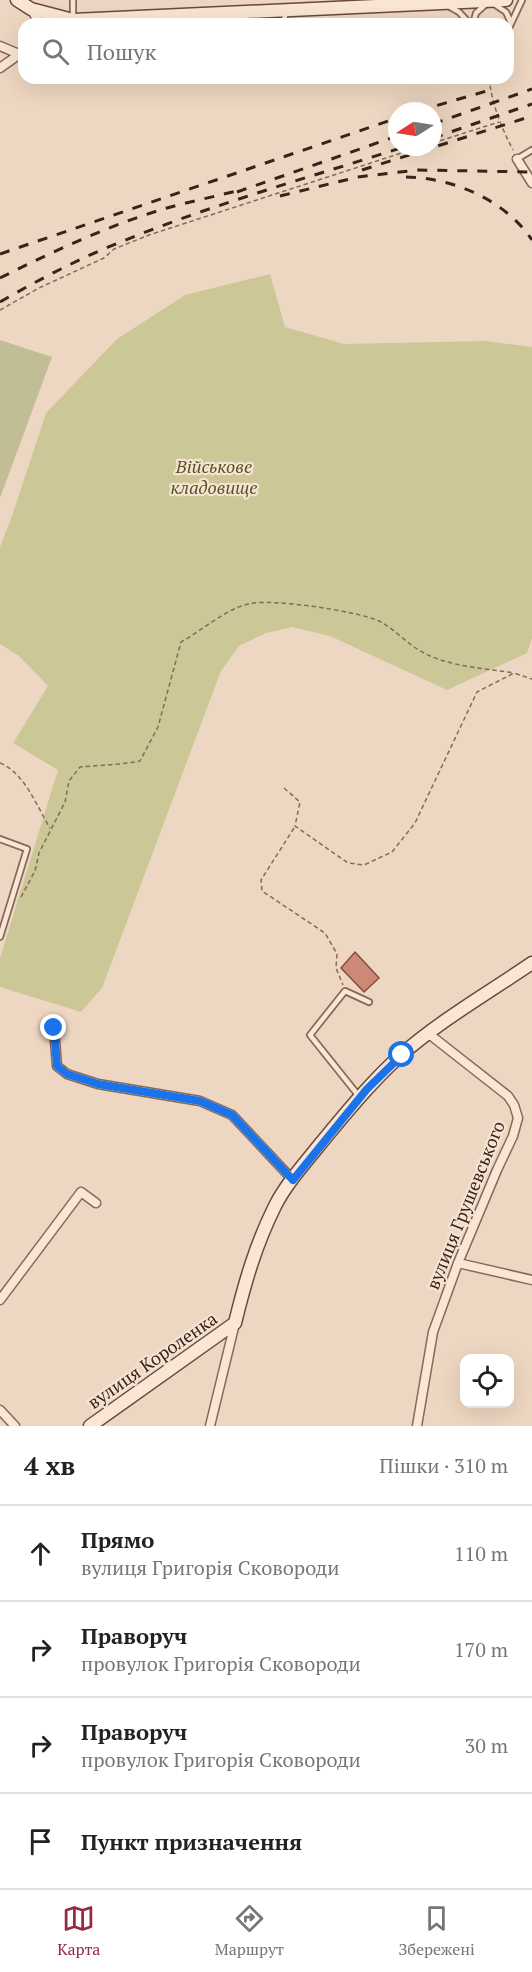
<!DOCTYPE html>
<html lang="uk">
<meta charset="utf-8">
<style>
body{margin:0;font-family:"PT Serif",serif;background:#f2f2f2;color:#222}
.controls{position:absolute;right:18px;bottom:18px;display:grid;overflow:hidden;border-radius:12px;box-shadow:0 6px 24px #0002}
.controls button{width:54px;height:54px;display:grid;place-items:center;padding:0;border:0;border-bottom:2px solid #e0e0e0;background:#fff;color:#222;font:30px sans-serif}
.compass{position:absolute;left:388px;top:102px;width:54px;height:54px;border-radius:50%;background:#fff;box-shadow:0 6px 24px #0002;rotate:258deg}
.stop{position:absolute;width:18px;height:18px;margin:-14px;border:4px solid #1a73e8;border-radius:50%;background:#fff}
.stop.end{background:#1a73e8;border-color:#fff;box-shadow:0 2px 6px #0008}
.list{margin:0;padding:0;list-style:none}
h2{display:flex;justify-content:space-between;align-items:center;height:78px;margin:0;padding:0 24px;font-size:26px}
h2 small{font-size:20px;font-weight:400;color:#767676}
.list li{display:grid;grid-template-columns:39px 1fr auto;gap:18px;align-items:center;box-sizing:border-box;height:96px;padding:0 24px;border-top:2px solid #e0e0e0}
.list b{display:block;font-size:22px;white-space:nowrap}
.list p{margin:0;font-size:20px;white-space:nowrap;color:#767676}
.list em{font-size:20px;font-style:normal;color:#767676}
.icon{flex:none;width:33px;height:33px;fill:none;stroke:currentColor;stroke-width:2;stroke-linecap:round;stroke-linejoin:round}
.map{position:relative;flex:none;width:532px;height:1426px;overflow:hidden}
.search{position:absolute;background:#fff;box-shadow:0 6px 24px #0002;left:18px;right:18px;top:18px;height:66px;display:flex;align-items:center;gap:15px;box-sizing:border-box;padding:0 21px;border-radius:18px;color:#767676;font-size:22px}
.sheet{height:462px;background:#fff}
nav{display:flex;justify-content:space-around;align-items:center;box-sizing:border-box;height:84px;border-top:2px solid #e0e0e0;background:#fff;font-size:16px;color:#767676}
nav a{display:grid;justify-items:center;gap:3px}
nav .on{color:#982842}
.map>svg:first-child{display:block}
.green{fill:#ccc796}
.cemetery{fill:#c1bd95}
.building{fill:#cd8877;stroke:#884b3f;stroke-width:1.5}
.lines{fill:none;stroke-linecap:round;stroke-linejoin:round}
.lane-casing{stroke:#886859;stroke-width:8}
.street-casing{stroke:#886859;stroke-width:11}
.secondary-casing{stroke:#6a493c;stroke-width:15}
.path{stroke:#886859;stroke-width:1.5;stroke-dasharray:4.5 3;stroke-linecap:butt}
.lane{stroke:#f9e6d5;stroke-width:4.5}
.street{stroke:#f9e6d5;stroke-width:8}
.secondary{stroke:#f9e6d5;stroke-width:12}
.rail{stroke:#38241d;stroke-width:3;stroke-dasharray:10 10;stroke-linecap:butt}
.route{stroke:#1a73e8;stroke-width:8}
.labels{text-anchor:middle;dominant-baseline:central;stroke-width:4.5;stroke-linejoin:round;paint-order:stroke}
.park-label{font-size:18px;font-style:italic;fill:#535524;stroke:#f6e3d2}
.street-label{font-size:18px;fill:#38241d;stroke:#f6e3d2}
</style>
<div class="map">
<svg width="532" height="1426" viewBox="0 0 532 1426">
<rect width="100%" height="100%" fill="#eed7c2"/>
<path class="green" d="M270,274l15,53 59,17 142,-3 46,6v291l-5,15 -80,37 -117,-54 -38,-9 -26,6 -27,13 -18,25 -119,317 -21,24 -81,-25v-29l58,-188 -45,-27 35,-57 -29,-30 -19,-12v-97l13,-34 33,-100 71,-74 68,-44z"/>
<path class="cemetery" d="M0,340l52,17 -52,141z"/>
<path class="building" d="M355,952l24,26 -15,14 -23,-24z"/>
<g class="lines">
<g class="lane-casing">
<path id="lane" d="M494,4l12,8 5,11
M450,7l9,5 11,12
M73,17v-17
M283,24l3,-12
M473,24l3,-11 9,-8
M508,30l14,-30
M517,159l15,-9
M0,839l27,10 -27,88
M358,1095l-48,-60 35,-44 24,11"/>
</g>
<g class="street-casing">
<path id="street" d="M31,9l6,10v5
M0,46l19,8
M0,68l24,-17
M517,159l15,24
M54,1028l3,38 10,8 31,10 102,17 32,14 61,65
M458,1263l74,17
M0,1300l81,-108 15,11
M0,1410l15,16
M210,1426l25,-103
M417,1426l16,-94 25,-69 39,-93 16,-34 5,-18 -4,-13 -6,-9 -79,-62"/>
</g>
<g class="secondary-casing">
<path id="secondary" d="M17,0l14,9 42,11 433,-20
M90,1426l145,-103c10,-41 21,-79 40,-117 11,-22 30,-43 46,-63 25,-30 50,-61 80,-88 40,-35 87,-62 131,-92"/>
</g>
<path class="path" d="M489,78c3,26 12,49 24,72
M433,143l66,-21
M0,310l39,-22 65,-30 10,-9 35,-14 271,-88
M0,763c25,10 37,44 50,65
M284,788l16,14 -5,24 53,37 16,2 28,-13 23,-29 62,-131 37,-19 18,6
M294,828l-33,52 1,11 63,42 12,21 -1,14 7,17
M21,897l14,-26 4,-18 26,-51 4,-21 11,-14c20,-2 40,-2 60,-6l18,-34 23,-85c22,-12 43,-32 67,-38 23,-6 109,7 131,17 16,8 29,24 45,32 27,14 60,15 90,20"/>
<use href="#lane" class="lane"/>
<use href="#street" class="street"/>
<use href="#secondary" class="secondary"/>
<path class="rail" d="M418,111l72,-21
M433,124l99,-35
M433,138l99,-34
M362,170l170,-54
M406,177c48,1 99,23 126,63
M237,192l160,-56
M280,196l78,-19 59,-7 115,2
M0,254l397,-136
M0,278c54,-27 109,-53 167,-70 25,-7 51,-12 77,-19
M0,302c40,-23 80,-44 123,-61 91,-37 187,-64 281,-94"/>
</g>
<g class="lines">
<path class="route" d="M54,1028l3,38 10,8 31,10 102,17 32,14 61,65 74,-91 35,-34"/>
</g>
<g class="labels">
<g class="park-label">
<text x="214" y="466">Військове<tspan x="214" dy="21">кладовище</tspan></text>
</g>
<g class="street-label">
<text transform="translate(465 1205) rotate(-68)">вулиця Грушевського</text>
<text transform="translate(152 1360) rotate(-35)">вулиця Короленка</text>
</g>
</g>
</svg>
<div class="controls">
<button><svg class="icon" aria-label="locate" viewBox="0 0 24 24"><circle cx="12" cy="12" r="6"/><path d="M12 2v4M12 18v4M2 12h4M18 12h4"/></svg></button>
</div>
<svg class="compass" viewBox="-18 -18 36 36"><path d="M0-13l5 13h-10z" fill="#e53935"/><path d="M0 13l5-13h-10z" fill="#767676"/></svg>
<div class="stop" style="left:402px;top:1055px"></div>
<div class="stop end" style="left:54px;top:1028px"></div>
<div class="search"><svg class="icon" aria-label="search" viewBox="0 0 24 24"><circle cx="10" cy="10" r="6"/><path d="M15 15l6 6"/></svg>Пошук</div>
</div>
<section class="sheet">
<h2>4 хв<small>Пішки · 310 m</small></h2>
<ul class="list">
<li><svg class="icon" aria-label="ahead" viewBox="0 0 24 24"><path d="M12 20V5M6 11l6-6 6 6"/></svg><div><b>Прямо</b><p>вулиця Григорія Сковороди</p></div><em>110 m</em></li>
<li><svg class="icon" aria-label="right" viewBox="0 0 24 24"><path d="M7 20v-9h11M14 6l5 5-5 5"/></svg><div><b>Праворуч</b><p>провулок Григорія Сковороди</p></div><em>170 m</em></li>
<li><svg class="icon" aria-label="right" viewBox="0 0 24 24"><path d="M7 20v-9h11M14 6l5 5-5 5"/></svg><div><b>Праворуч</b><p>провулок Григорія Сковороди</p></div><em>30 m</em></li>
<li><svg class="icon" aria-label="arrive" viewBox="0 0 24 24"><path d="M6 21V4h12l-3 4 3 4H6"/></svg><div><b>Пункт призначення</b></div></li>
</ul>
</section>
<nav>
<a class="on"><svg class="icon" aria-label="map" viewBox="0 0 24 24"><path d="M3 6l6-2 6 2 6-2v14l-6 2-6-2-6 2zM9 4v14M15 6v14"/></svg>Карта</a>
<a><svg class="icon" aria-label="directions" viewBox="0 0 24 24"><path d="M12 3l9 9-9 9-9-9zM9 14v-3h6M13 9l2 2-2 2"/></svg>Маршрут</a>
<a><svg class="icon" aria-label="saved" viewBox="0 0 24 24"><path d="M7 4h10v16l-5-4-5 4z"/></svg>Збережені</a>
</nav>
